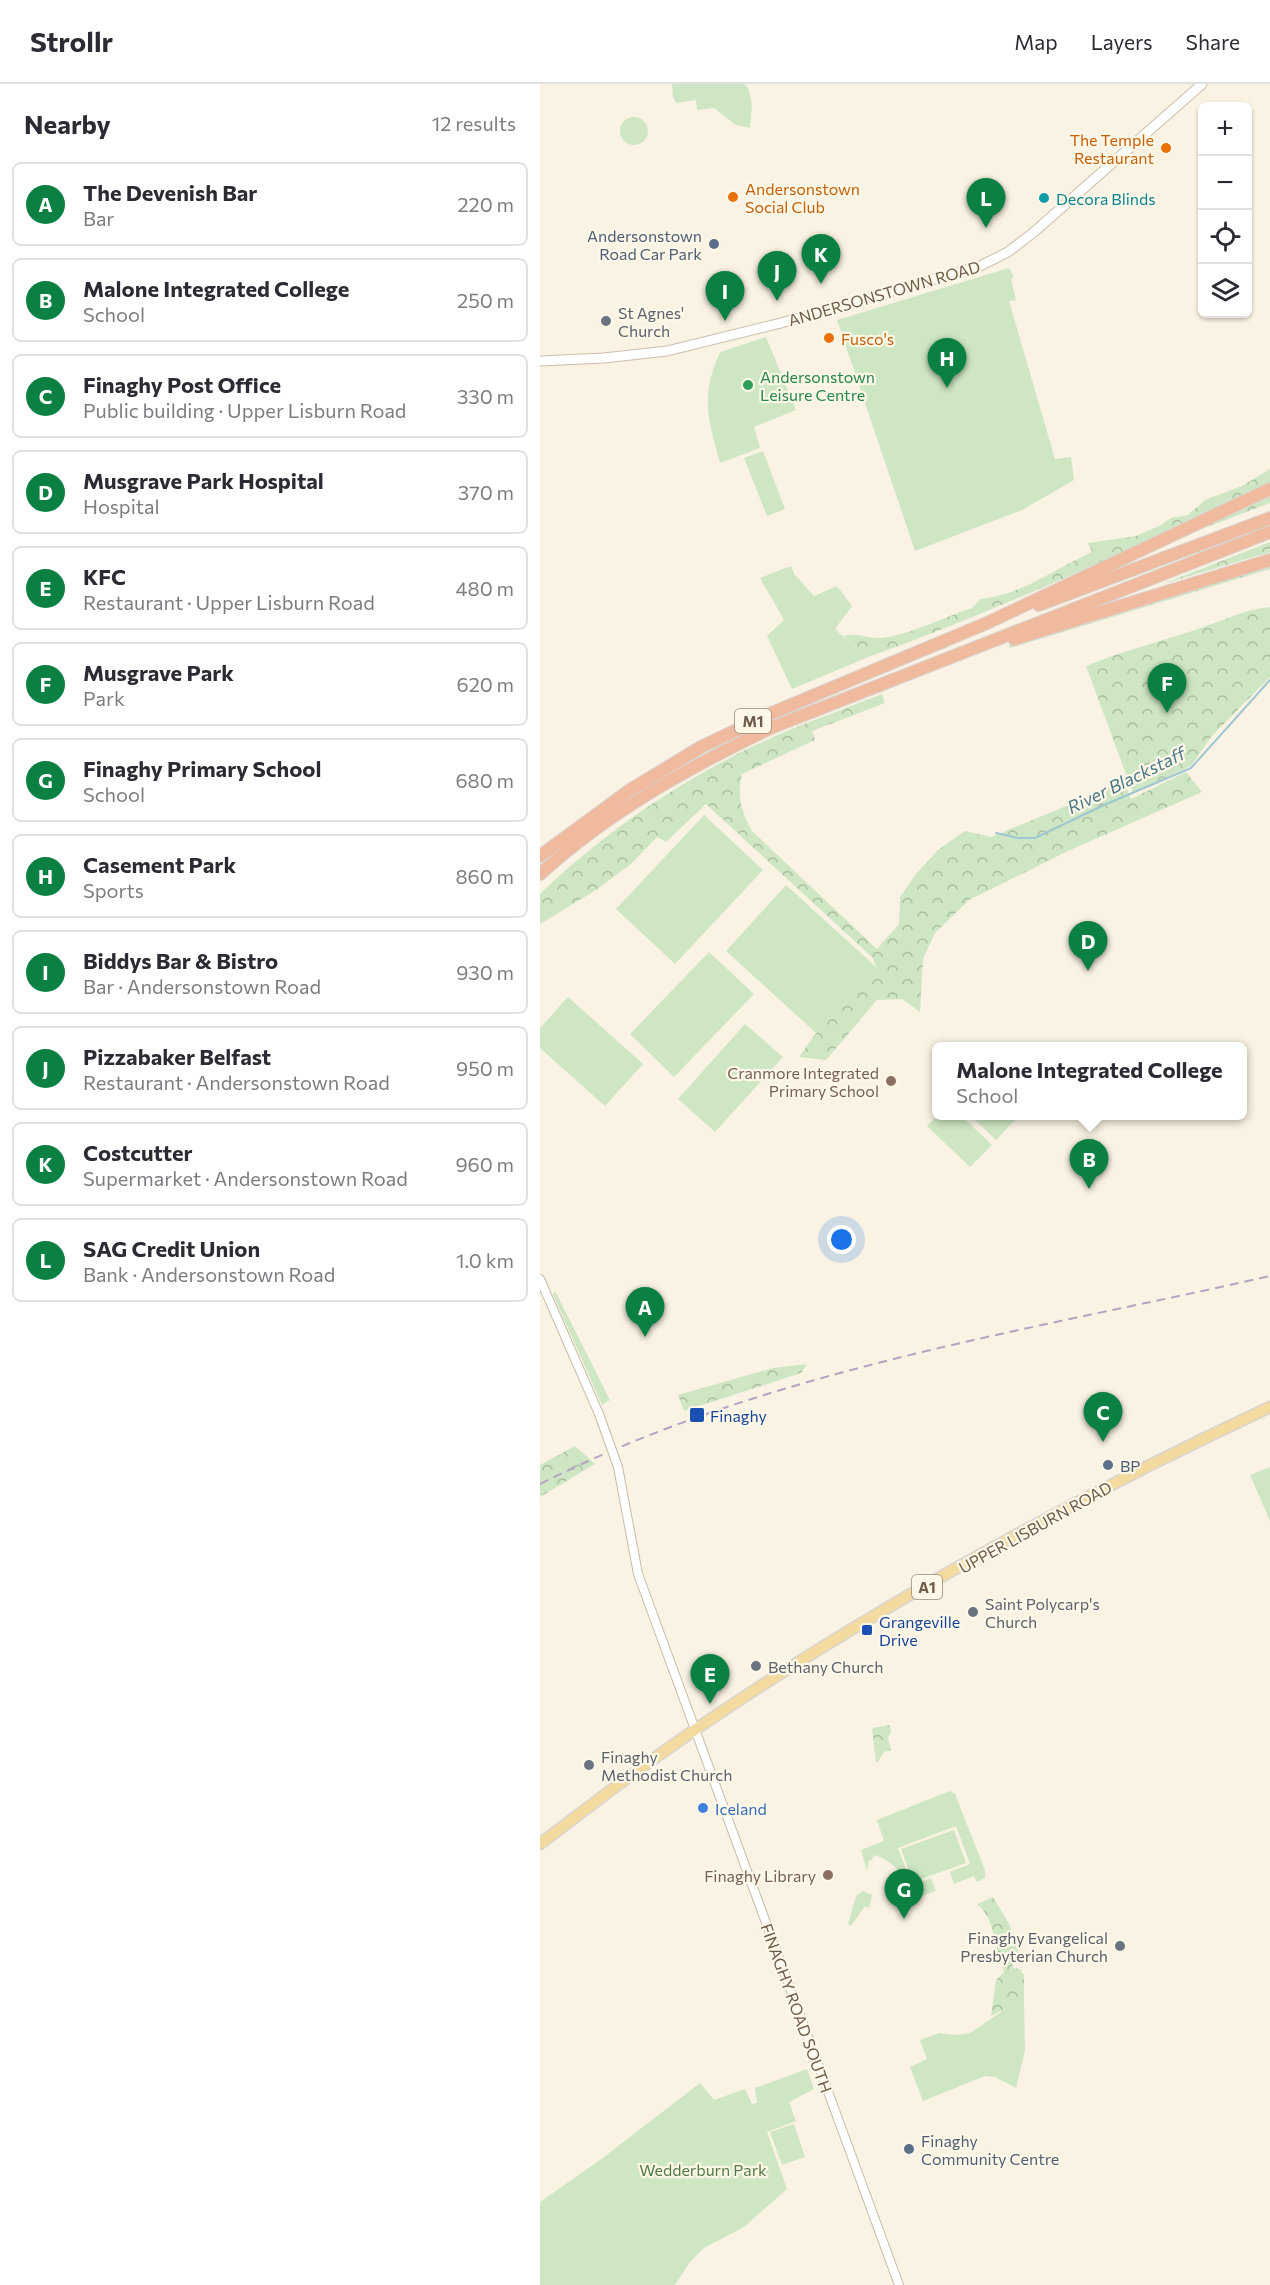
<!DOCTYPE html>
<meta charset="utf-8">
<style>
body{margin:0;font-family:Commissioner,sans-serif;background:#f7f7f7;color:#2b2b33}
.controls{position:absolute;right:18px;top:18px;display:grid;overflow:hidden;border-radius:9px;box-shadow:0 2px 4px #0004}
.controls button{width:54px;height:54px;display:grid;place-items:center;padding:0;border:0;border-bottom:2px solid #e1e1e2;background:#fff;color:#2b2b33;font:30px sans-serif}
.you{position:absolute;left:302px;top:1156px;width:21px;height:21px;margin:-15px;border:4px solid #fff;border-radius:50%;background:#1a73e8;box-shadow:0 0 0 9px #1a73e833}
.badge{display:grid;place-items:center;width:39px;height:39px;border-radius:50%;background:#0b8043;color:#fff;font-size:20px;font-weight:700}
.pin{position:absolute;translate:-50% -50px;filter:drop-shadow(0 2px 3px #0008)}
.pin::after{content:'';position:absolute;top:32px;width:21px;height:18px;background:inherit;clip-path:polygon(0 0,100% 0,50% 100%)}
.popup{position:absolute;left:392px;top:958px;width:315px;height:78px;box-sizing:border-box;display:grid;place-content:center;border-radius:9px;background:#fff;filter:drop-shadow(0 2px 4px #0005);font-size:20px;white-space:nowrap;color:#7c7c81}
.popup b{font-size:22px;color:#2b2b33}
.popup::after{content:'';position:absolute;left:50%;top:100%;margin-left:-12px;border:12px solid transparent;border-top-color:#fff}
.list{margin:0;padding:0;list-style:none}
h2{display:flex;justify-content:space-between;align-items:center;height:78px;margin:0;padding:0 24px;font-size:26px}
h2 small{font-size:20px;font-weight:400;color:#7c7c81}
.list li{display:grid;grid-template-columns:39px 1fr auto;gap:18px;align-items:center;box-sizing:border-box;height:84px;margin:0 12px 12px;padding:0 12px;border:2px solid #e1e1e2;border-radius:9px}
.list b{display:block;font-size:22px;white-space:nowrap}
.list p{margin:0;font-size:20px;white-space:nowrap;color:#7c7c81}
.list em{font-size:20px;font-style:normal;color:#7c7c81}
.icon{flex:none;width:33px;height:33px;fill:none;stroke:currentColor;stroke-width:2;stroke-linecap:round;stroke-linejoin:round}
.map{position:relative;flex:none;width:730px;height:2201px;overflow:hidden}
header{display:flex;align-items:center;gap:36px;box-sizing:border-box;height:84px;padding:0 30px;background:#fff;border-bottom:2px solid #e1e1e2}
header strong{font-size:28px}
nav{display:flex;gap:33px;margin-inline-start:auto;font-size:21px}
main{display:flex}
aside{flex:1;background:#fff}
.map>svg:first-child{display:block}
.green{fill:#cee6c3}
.forest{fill:url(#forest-crowns)}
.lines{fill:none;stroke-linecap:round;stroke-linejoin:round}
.stream{stroke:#a0c6d2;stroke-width:2}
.tertiary-casing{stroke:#c9bbaa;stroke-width:10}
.secondary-casing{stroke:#cebdab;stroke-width:11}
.primary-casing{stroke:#dad4d0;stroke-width:13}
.motorway-casing{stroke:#dad4d0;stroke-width:14}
.tertiary{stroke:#fff;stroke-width:8}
.secondary{stroke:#fff;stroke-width:9}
.primary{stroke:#f3dba0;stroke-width:10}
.motorway{stroke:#efba9e;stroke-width:12}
.rail{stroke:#b6a3c1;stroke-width:2;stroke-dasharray:9 6;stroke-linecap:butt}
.tertiary-bridge-casing{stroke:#c9bbaa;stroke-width:10;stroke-linecap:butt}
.tertiary-bridge{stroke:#fff;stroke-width:8}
.food-dot{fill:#e8710a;stroke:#fdf7e8;stroke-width:2}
.culture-dot{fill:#0f9aa8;stroke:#fdf7e8;stroke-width:2}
.service-dot{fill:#5c6f8a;stroke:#fdf7e8;stroke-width:2}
.worship-dot{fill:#6b7280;stroke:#fdf7e8;stroke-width:2}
.leisure-dot{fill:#2e9e5b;stroke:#fdf7e8;stroke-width:2}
.education-dot{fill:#8d6e63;stroke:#fdf7e8;stroke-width:2}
.transit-dot{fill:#1a4fb4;stroke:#fdf7e8;stroke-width:2}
.shop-dot{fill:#3f7fe0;stroke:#fdf7e8;stroke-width:2}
.labels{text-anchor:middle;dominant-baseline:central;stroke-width:4.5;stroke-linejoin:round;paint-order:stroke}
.shield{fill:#fdf7e8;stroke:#9a8a7a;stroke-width:1.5}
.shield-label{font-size:15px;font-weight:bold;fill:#6f5b4b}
.food-label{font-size:16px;fill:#c56008;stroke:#fdf7e8;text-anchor:start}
.culture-label{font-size:16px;fill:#0d838f;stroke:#fdf7e8;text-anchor:start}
.service-label{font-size:16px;fill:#4e5e75;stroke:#fdf7e8;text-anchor:start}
.street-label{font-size:16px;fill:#6f5b4b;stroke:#fdf7e8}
.worship-label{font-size:16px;fill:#5b616d;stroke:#fdf7e8;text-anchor:start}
.leisure-label{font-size:16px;fill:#27864d;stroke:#fdf7e8;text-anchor:start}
.education-label{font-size:16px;fill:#785e54;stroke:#fdf7e8;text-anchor:end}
.transit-label{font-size:16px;fill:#164399;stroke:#fdf7e8;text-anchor:start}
.shop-label{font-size:16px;fill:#366cbe;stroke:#fdf7e8;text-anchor:start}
.park-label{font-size:16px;fill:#537a47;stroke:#fdf7e8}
.water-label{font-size:18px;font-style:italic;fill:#4b7888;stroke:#fdf7e8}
</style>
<header>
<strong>Strollr</strong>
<nav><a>Map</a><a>Layers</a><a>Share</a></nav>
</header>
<main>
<aside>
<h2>Nearby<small>12 results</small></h2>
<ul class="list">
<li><span class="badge">A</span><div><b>The Devenish Bar</b><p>Bar</p></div><em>220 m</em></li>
<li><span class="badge">B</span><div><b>Malone Integrated College</b><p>School</p></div><em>250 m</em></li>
<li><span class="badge">C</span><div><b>Finaghy Post Office</b><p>Public building · Upper Lisburn Road</p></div><em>330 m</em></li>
<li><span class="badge">D</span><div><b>Musgrave Park Hospital</b><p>Hospital</p></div><em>370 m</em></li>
<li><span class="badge">E</span><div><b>KFC</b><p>Restaurant · Upper Lisburn Road</p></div><em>480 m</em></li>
<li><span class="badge">F</span><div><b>Musgrave Park</b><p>Park</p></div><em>620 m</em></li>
<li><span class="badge">G</span><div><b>Finaghy Primary School</b><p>School</p></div><em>680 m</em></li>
<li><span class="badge">H</span><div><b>Casement Park</b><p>Sports</p></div><em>860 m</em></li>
<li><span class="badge">I</span><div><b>Biddys Bar &amp; Bistro</b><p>Bar · Andersonstown Road</p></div><em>930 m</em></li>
<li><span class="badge">J</span><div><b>Pizzabaker Belfast</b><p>Restaurant · Andersonstown Road</p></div><em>950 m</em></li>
<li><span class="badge">K</span><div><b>Costcutter</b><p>Supermarket · Andersonstown Road</p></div><em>960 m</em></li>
<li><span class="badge">L</span><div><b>SAG Credit Union</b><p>Bank · Andersonstown Road</p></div><em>1.0 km</em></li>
</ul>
</aside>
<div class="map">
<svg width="730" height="2201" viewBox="0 0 730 2201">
<defs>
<pattern id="forest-crowns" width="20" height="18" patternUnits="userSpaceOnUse" patternTransform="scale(1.5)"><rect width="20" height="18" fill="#cee6c3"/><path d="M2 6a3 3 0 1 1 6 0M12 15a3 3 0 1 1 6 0" fill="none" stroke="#abbda0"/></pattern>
</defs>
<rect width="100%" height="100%" fill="#faf3e3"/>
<path class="green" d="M132,0h72l4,3 4,18 -2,23 -14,-3 -22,-17 -17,2 -1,-10 -20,3 -3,-6z
M80 47a14 14 0 1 1 28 0a14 14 0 1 1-28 0Z
M469,184l5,9 -3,2 5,21 -7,1 46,158 16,-2 3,23 -52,30 -107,41 -78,-231z
M226,253l30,73 -42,17 6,21 -40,15c-12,-45 -20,-66 0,-111z
M223,367l22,58 -18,7 -23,-58z
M251,482l4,9 19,21 23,-10 15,20 -17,23 31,29 -74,31 -25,-53 17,-16 -24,-42z
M164,731l59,55 -88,94 -59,-55z
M246,801l90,82 -60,66 -90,-82z
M169,868l45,42 -80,83 -44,-43z
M28,913l75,67 -38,42 -65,-58v-20z
M205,940l38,33 -68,75 -37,-33z
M397,1032h25l30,29 -22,22 -43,-41z
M431,1032h45l2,1 -22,23z
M15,1207l55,109 -8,5 -49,-111z
M730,1383v54l-20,-46z
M410,1707l5,3 30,76v8l-8,4 -3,-6 -20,8 -4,-12 20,-8 -14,-38 -58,22 14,37 19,-7 5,13 -23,8c-8,-21 -16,-37 -39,-44l-2,5h-3l-2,11 -6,-21 23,-9 -7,-21z
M414,1746l12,33 -53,19 -12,-33z
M323,1807l9,4 -3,13 -4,-2 -14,20 -3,-2 8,-28z
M484,1921l1,45 -9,38 -21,-11 -10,-1 -62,25 -13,-34 17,-8 -7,-19 19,-7 16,2 15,-2 37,-25z
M267,1985l7,20 -25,13 7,19 -29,11 20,57 -43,38 -40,21 -14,14 -15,23h-135v-83l60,-42 100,-77 14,17 31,-11 7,15 5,-1 -2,-15z
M254,2040l11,33 -23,8 -12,-33z"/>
<path class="forest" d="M730,385v15c-133,62 -265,124 -404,174l-23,-22c14,-4 23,2 37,2 24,-1 67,-22 92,-30l8,-9c40,-3 76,-31 112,-47l-4,-9 48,-7 25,-11 10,-7 17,-3 17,-15 37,-14z
M730,411v8l-94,36z
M730,458v10l-110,33z
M730,479v6l-260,79 -1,-3z
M730,523v70l-59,60 -20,29 -58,27 -47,-127c36,-15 73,-24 109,-36 25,-8 50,-21 75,-23z
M342,610l3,9 -73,28 3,9 -73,34c-5,22 -1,37 10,57l125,118 22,-25 1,-27 16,-23 22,-24 27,-19 26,6 133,-55 7,17 55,-27 16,20 -134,59 -99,49 -34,33 -12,26 -3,53 -18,-13 -25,1 -51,60 -27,-3 17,-24 60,-66 -3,-9 -167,-154 -40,38 -9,-5 -26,27 -35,26 -56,34v-30c67,-65 150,-120 235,-158 35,-15 72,-28 107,-42z
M267,1280l-6,9 -117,38 -6,-16 95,-27z
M35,1362l20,18 -55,33v-32z
M350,1641l1,7 -3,6 3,12 -7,2 -6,10h-2l-4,-34z
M453,1813c11,18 25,38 25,60l-6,4 1,7 7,1 4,6v30l-17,3 -16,8 5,-36 8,-8c-1,-8 -4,-12 -6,-19 -6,-20 -5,-35 -21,-49z"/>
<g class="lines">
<path class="stream" d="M456,749l22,5h17l69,-33 87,-37 79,-88"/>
<g class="tertiary-casing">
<path id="tertiary" d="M0,1195l59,135
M78,1383l20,107 261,711"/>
</g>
<g class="secondary-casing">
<path id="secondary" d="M0,277l64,-3 63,-7 114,-28 199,-57 28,-14 26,-20 168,-148"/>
</g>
<g class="primary-casing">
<path id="primary" d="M0,1760c55,-42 111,-85 168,-123 178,-120 368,-223 562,-314"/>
</g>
<g class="motorway-casing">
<path id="motorway" d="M499,521l231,-87
M474,555l256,-79
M0,772l90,-66 71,-43 71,-34 215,-90 283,-134
M0,790c70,-63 149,-107 233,-147l497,-195"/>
</g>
<use href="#tertiary" class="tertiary"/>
<use href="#secondary" class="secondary"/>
<use href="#primary" class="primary"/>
<use href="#motorway" class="motorway"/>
<path class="rail" d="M0,1400c228,-115 484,-152 730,-208"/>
<g class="tertiary-bridge-casing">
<path id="tertiary-bridge" d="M59,1330l19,53"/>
</g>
<use href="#tertiary-bridge" class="tertiary-bridge"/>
</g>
<g class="food-dot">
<circle cx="626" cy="64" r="6"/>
<circle cx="193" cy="113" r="6"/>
<circle cx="289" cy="254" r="6"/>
</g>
<circle class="culture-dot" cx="504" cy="114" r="6"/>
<g class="service-dot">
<circle cx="174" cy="160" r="6"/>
<circle cx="568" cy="1381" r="6"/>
<circle cx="369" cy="2065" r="6"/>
</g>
<g class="worship-dot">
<circle cx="66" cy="237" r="6"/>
<circle cx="433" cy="1528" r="6"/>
<circle cx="216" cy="1582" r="6"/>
<circle cx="49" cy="1681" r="6"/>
<circle cx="580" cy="1862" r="6"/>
</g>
<circle class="leisure-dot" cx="208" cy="301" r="6"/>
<g class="education-dot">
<circle cx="351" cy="997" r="6"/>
<circle cx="288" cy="1791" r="6"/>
</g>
<g class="transit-dot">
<rect x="149" y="1323" width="16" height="16" rx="3"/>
<rect x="321" y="1540" width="12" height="12" rx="3"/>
</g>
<circle class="shop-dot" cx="163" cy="1724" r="6"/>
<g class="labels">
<g class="shield">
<rect x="195" y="625" width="36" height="24" rx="4.5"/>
<rect x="372" y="1491" width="30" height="24" rx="4.5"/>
</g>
<g class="shield-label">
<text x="213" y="637">M1</text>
<text x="387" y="1503">A1</text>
</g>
<g class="food-label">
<text x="614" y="55" text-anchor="end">The Temple<tspan x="614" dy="18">Restaurant</tspan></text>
<text x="205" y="104">Andersonstown<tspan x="205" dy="18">Social Club</tspan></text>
<text x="301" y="254">Fusco's</text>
</g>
<g class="culture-label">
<text x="516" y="114">Decora Blinds</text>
</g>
<g class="service-label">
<text x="162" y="151" text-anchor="end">Andersonstown<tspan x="162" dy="18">Road Car Park</tspan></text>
<text x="580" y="1381">BP</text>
<text x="381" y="2056">Finaghy<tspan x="381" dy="18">Community Centre</tspan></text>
</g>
<g class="street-label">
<text transform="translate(344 209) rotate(-16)">ANDERSONSTOWN ROAD</text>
<text transform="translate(495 1443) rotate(-29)">UPPER LISBURN ROAD</text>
<text transform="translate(257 1924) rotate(70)">FINAGHY ROAD SOUTH</text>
</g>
<g class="worship-label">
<text x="78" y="228">St Agnes'<tspan x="78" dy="18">Church</tspan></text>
<text x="445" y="1519">Saint Polycarp's<tspan x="445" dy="18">Church</tspan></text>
<text x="228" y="1582">Bethany Church</text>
<text x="61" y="1672">Finaghy<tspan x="61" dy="18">Methodist Church</tspan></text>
<text x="568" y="1853" text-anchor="end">Finaghy Evangelical<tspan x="568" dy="18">Presbyterian Church</tspan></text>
</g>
<g class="leisure-label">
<text x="220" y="292">Andersonstown<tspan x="220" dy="18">Leisure Centre</tspan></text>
</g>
<g class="education-label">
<text x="339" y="988">Cranmore Integrated<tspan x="339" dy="18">Primary School</tspan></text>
<text x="276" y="1791">Finaghy Library</text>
</g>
<g class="transit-label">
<text x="170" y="1331">Finaghy</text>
<text x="339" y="1537">Grangeville<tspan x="339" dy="18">Drive</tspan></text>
</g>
<g class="shop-label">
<text x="175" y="1724">Iceland</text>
</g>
<g class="park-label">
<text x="163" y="2085">Wedderburn Park</text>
</g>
<g class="water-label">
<text transform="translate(586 696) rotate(-26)">River Blackstaff</text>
</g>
</g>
</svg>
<div class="controls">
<button>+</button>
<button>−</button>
<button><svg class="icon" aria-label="locate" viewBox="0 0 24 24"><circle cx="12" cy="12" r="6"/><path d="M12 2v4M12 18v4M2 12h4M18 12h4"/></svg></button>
<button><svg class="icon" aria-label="layers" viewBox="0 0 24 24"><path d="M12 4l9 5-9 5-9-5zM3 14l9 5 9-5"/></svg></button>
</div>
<div class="you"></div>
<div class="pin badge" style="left:105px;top:1253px">A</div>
<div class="pin badge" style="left:549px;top:1105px">B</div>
<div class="popup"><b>Malone Integrated College</b>School</div>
<div class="pin badge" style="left:563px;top:1358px">C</div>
<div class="pin badge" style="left:548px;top:887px">D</div>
<div class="pin badge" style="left:170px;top:1620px">E</div>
<div class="pin badge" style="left:627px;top:629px">F</div>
<div class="pin badge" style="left:364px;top:1835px">G</div>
<div class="pin badge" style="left:407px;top:304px">H</div>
<div class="pin badge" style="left:185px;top:237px">I</div>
<div class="pin badge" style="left:237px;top:217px">J</div>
<div class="pin badge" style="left:281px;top:200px">K</div>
<div class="pin badge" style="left:446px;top:144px">L</div>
</div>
</main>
